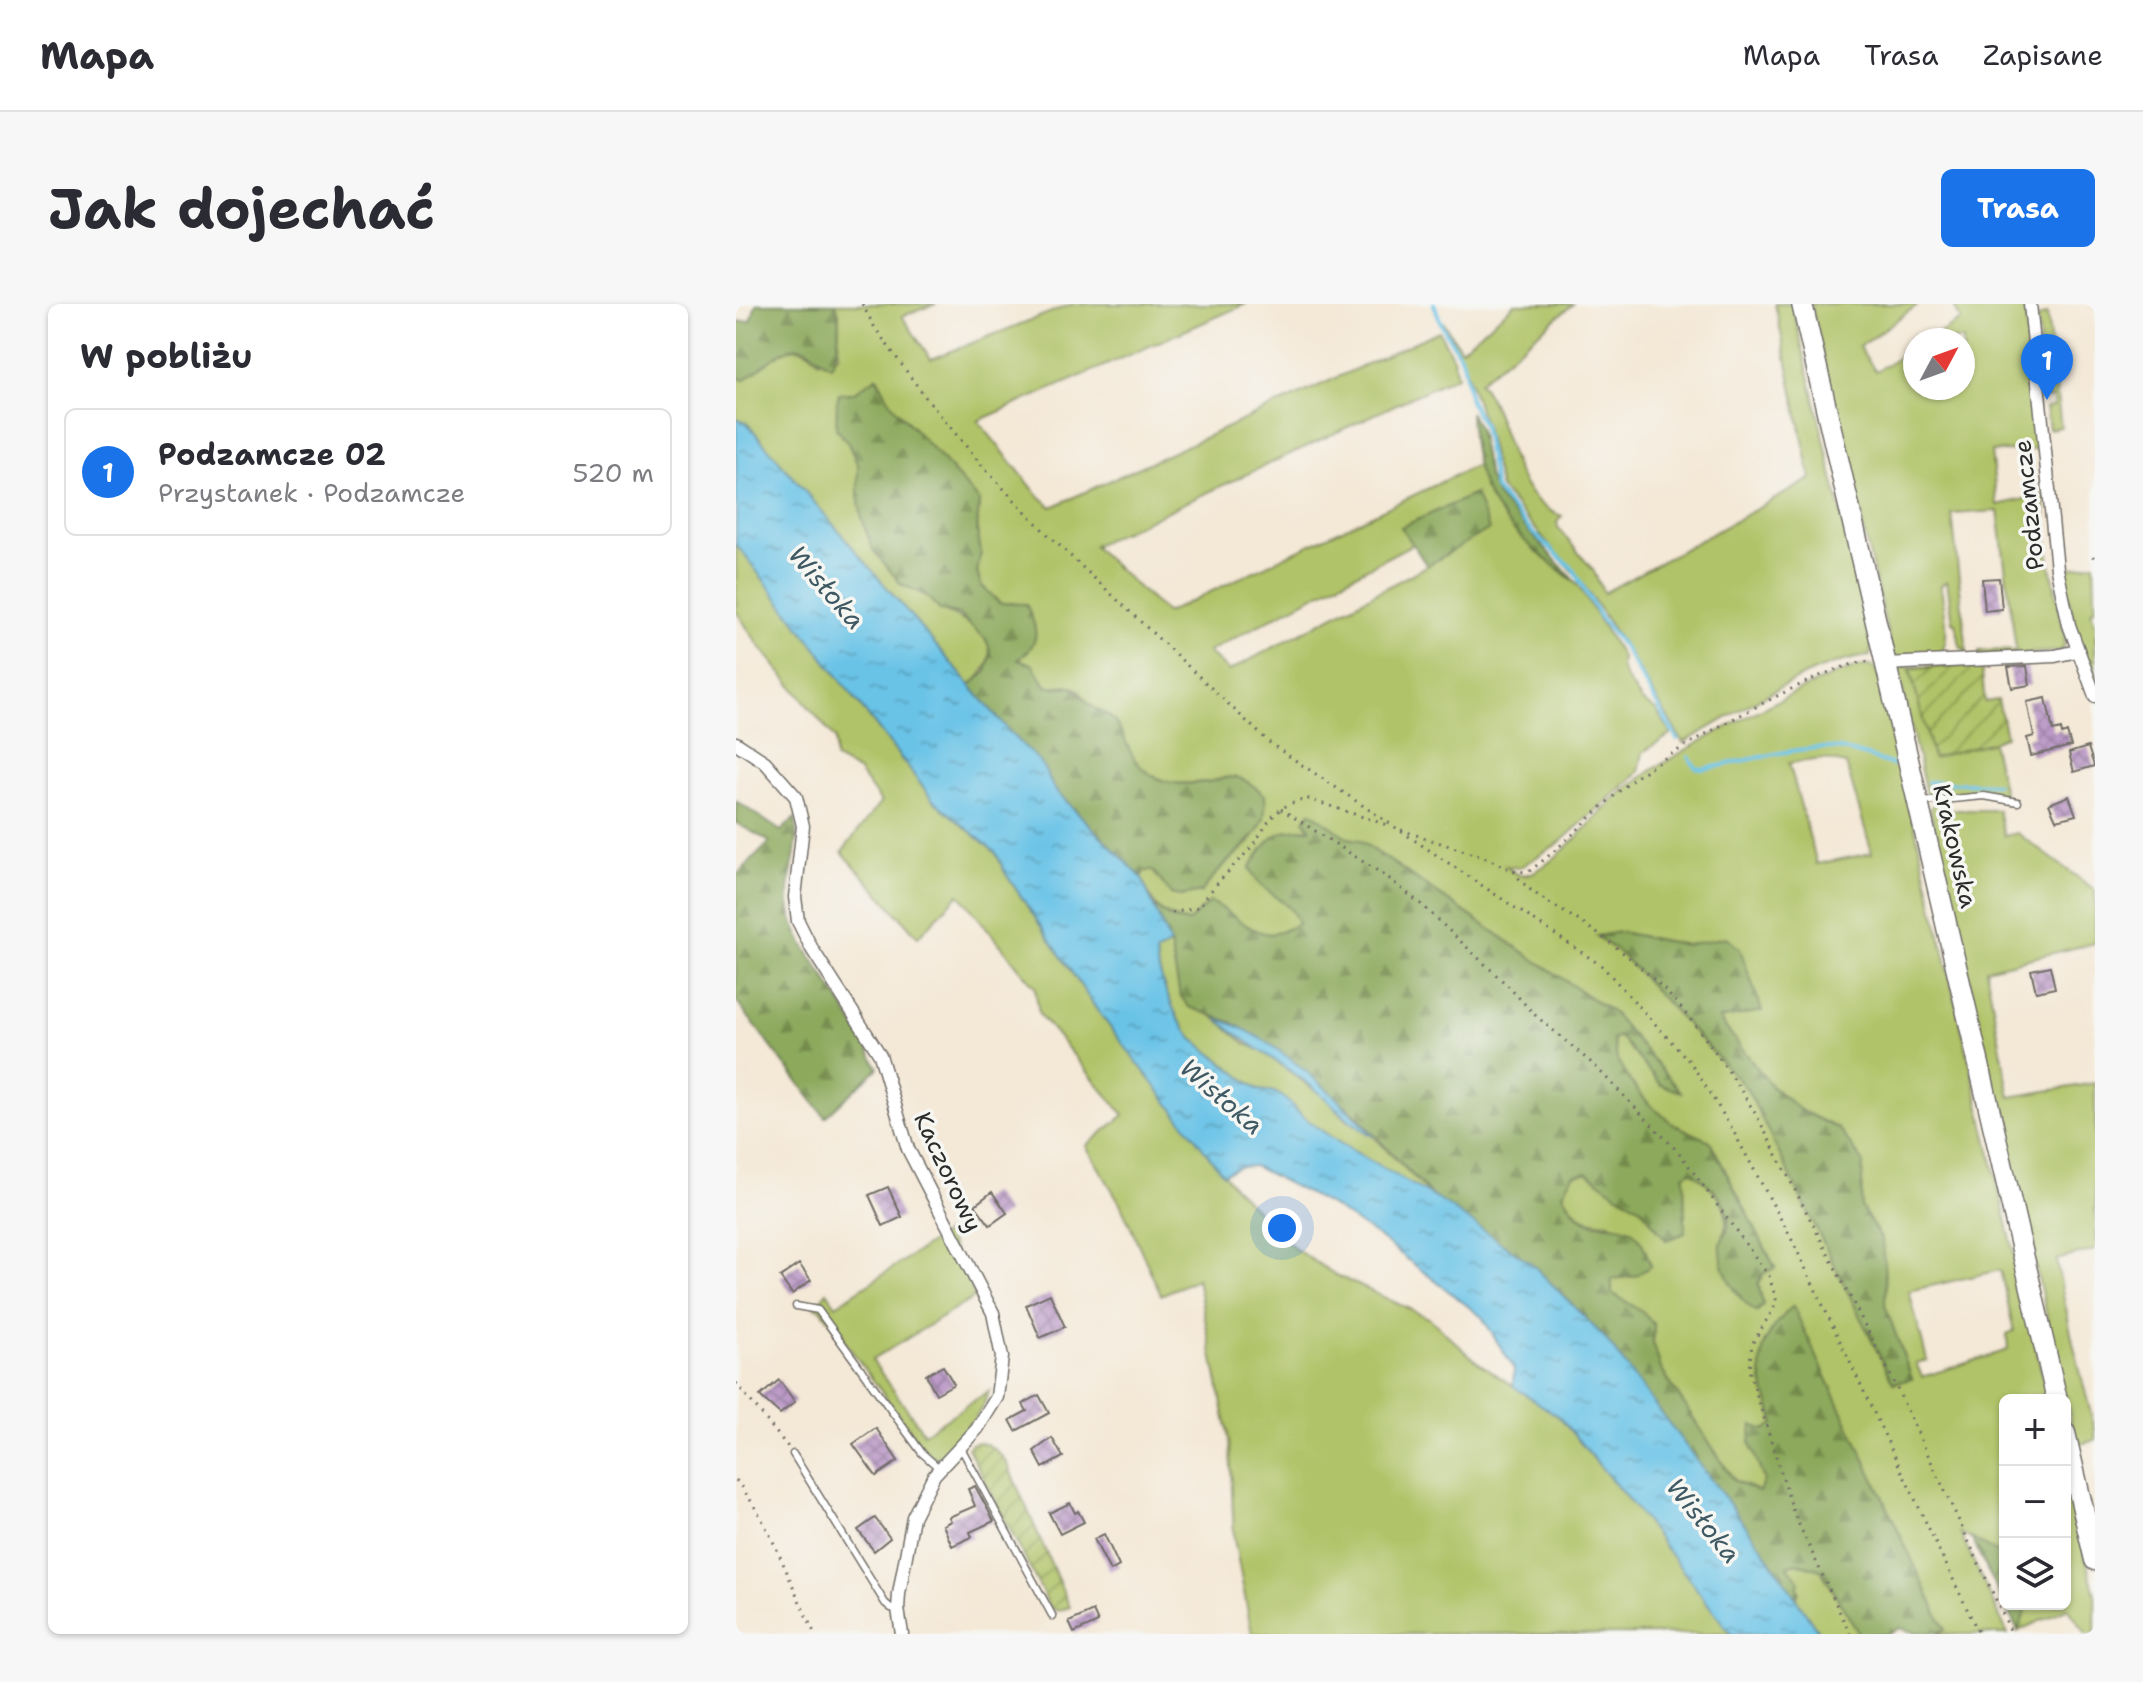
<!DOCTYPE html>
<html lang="pl">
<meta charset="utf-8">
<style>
body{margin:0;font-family:"Shantell Sans",sans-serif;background:#f7f7f7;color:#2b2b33}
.controls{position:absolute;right:24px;bottom:24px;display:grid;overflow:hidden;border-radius:12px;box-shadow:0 2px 6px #0004}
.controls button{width:72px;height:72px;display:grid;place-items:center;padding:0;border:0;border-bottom:2px solid #e1e1e2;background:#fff;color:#2b2b33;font:40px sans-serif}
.compass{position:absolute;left:1167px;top:24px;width:72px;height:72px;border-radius:50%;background:#fff;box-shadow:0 2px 6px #0004;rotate:49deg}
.you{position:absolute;left:546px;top:924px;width:28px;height:28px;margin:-20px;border:6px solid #fff;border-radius:50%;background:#1a73e8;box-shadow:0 0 0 12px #1a73e833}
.badge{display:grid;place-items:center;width:52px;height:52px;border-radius:50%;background:#1a73e8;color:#fff;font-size:26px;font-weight:700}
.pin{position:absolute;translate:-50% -66px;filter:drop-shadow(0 2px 4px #0008)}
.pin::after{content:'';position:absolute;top:42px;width:28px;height:24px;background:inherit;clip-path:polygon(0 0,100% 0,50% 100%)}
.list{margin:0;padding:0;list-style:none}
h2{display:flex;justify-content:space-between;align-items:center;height:104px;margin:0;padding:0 32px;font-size:34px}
h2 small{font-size:26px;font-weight:400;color:#7c7c81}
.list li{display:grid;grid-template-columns:52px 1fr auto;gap:24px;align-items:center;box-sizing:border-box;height:128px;margin:0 16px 16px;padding:0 16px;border:2px solid #e1e1e2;border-radius:12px}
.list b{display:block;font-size:30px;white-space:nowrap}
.list p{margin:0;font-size:26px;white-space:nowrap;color:#7c7c81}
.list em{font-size:26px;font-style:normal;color:#7c7c81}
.icon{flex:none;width:44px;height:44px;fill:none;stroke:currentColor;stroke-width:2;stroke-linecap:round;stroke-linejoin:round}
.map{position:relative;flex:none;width:1359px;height:1330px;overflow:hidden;border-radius:12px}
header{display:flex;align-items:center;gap:48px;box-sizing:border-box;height:112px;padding:0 40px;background:#fff;border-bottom:2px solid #e1e1e2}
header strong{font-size:38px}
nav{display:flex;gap:44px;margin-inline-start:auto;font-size:28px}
.intro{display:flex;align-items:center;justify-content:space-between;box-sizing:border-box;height:192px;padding:0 48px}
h1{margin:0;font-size:56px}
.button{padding:20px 36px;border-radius:12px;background:#1a73e8;color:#fff;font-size:28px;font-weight:700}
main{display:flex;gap:48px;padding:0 48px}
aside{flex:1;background:#fff;border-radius:12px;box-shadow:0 2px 6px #0004}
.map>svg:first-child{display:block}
.green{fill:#b0c367;stroke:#6e7749;stroke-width:2;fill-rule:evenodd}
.forest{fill:url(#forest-firs);stroke:#5c6a44;stroke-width:2}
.garden{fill:url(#garden-furrows);stroke:#6e7749;stroke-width:2}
.water{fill:url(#water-ripples);stroke:#4a7789;stroke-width:2}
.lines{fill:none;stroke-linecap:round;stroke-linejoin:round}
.stream{stroke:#69c3e7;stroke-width:4}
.building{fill:url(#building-cross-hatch)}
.service-casing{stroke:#716d67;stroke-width:9}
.minor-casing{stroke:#716d67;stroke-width:15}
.primary-casing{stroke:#716d67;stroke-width:23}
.path{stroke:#716d67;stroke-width:3;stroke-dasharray:2 6;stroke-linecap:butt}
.service{stroke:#fff;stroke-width:6}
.minor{stroke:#fff;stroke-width:12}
.primary{stroke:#fff;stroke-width:20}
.labels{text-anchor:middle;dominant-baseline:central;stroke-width:7;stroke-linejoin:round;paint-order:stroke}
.street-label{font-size:24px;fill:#2b2b2b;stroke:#f6f6f2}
.water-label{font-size:26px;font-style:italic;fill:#3e5963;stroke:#f6f6f2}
</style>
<header>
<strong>Mapa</strong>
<nav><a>Mapa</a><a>Trasa</a><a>Zapisane</a></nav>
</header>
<div class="intro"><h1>Jak dojechać</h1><a class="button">Trasa</a></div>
<main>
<aside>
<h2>W pobliżu<small></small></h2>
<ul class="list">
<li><span class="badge">1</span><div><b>Podzamcze 02</b><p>Przystanek · Podzamcze</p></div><em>520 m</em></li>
</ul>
</aside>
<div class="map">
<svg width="1359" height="1330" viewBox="0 0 1359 1330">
<defs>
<pattern id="forest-firs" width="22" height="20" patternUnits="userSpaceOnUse" patternTransform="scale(2)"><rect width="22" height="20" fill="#8ca95c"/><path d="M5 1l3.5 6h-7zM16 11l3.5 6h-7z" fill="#738a4c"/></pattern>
<pattern id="garden-furrows" width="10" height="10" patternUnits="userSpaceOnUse" patternTransform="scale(2)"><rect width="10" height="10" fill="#b0c367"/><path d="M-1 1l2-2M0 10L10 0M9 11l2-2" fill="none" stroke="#8f9f55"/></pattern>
<pattern id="water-ripples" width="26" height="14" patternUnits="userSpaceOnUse" patternTransform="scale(2)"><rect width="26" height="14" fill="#69c3e7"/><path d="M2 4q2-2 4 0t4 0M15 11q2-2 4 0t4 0" fill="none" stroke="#579fbb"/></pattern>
<pattern id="building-cross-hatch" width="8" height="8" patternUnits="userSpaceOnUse" patternTransform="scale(2)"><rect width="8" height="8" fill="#bb99c7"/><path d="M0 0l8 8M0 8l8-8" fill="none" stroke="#987da2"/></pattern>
</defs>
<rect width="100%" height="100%" fill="#f6f6f2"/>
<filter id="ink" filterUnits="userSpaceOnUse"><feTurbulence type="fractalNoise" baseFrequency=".0125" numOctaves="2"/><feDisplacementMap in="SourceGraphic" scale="16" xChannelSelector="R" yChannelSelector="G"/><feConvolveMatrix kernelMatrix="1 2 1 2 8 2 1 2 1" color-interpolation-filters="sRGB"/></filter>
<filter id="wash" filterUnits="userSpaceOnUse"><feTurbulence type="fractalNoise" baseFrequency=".006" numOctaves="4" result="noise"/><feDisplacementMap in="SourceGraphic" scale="32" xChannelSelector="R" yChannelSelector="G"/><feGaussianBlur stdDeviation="1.8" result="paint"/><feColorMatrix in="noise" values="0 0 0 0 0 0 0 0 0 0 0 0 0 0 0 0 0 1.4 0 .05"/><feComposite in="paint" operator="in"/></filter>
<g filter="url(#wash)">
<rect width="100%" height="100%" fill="#f4e8d6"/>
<path class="green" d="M99,0h101l-34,12 29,43 141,-55h174l-268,117 60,74 14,12 387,-176 14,27 4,18 -364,170 73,67 311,-148 7,23 17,26 36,38 40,32 45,73 -1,10 5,11 16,23 14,9 16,24 -29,18 -4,20 -80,71 -40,25 -13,-2c7,6 13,11 22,8 24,-6 65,-54 83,-72 10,-10 22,-19 34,-27 27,-20 198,-114 225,-109 5,1 6,3 9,7l169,727h-43v157l-45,-24 48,101h-72l8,-4 -179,-289c-2,13 -5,25 -3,39 3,15 10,28 12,44l-9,6 -12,-4 -3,17 14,37 -4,12 -25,-11 -74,-112 -8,-26 1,-18 -10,-12 -32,-20v-14l23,-3 -25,-53c-27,-1 -33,-7 -47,-29l9,-19 15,-3 31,23 23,13 25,32 19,-7 -1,-58 7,-4c28,20 44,38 30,72l42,61 -5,-21 6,-10 11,-6 -65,-126 -37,-17 -24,-20 -20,-24 -12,-21 -5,-20 8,-3 41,49 -48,-72 -254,-173 -11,-2 -37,-26 -1,17h-14l-37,26 -9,12c6,25 41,31 49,57 -7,2 -12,6 -18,8 -23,9 -51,-20 -71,-30l-22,20c-31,-7 -35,-18 -47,-45l3,-6h9l18,23 10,2 20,-4 19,-23 30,-27 14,-23 -32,-42 -24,5 -36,2 -19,-8 -21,-16 -12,-28 -30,-26 -12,-17 -10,-4 -21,2 -15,-23 -15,-5 -3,-56h-14l-19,-18 -4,-13 4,-20 -4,-21 2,-31 -86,-94 -16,-29 -23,16h-8l-10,35 12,15 10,23v29l42,89c8,4 17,6 24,11 7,4 11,12 19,16 39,16 68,39 27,75l-224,-264 -10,-4v-43l7,5c23,-18 50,-49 76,-19l19,-5 1,-44zM739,190l-48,72 -198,105 -21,-19 205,-108 -11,-17zM1088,455l22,5 26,89 -55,11 -28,-101zM884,628l66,13 32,73 54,69 28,23 39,19 22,78 21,33 3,65 27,74 -103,-169 -62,-121 -123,-132 -27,-21zM1264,966l14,61 -7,3 1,16 -86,27 -6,-14 11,-3 -18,-69z
M779,0h58l-94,78c33,40 26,114 83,134l-5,6 1,6 35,42 11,23 207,-114 -36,-175h17l80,339 -2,13c-61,6 -132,57 -187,87l-53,-88 -48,-72 -82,-95 -15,-61 -22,-65 -20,-40 18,27z
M1075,0h108l-60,43 17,24 39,-23v40h48v-48h-35l33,-20 -8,-16h71l15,145 -48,3 6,53 47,-10 4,57 17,86 -1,8 -4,5 -80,6 -1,-6 37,-1 -18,-139 -46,3 15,139 -7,-7 -4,-23 -3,-1 -6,-41 -6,4c2,23 12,53 -2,73h-41l-5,-2z
M1311,10l14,113 -12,2 -3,-22 8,-1 -1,-8h-8l-7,-74v-6z
M0,240l197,256 63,53 10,21 91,136 137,177 61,62 41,26 93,43 47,43 83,56 77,92 95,125h-479l-18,-95 -4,-95 -33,-165 -36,16 -41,-92 -34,-57 38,-31 -85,-101 -4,-27 -76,-93 -41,43 -76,-85 39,-50 -23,-31 -23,-12v-20l-75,-92 -24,-36z
M1358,259l1,46 -4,1 4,15v57l-17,-44 -16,-69z
M1245,361l-71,5 23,87 59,-15 12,51h-41l-33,4 -4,-4 -28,-123 3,-3z
M1209,498v8h53l6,26 13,-3 78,57v53l-109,26 24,128 85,-14v167l-39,10 17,83 22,87v10l-14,4 -6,-6 -145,-629 3,-4z
M434,640l10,51 9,12 20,6 37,31 17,8 68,50 13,15 30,20 60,61 -96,-56 -30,-21 -25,-24 -9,-5 -16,-2 -66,-52 -14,-19 -12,-27 -9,-28 -1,-11z
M210,929l29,64 -103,63 52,73 65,-42 -7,18 -37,46c-11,5 -15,0 -23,-8l-101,-138 -6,-2 12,-15 9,13z
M1329,1167l30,124v39h-9l-18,-26 -50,23 10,-27h37z
M1061,1259l24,7 38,64h-39l-24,-35 3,-7 -12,-27z"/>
<path class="forest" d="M20,0h79c7,12 3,51 -4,62 -11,-5 -12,-10 -21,-15 -23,-15 -47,20 -67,29l-7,-5v-53l15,-1z
M140,73l17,29 86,94 -2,31 4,21 -4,20 4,13 18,18 27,1c13,27 15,38 -8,56l14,4 15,23c30,0 22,-5 42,17 6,6 15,8 21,13 20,18 14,42 43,59 16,10 37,8 55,6 10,-2 21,-7 31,-4 9,2 18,11 26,17 4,39 -21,48 -43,72 -8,8 -14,17 -21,25l-21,4 -9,-2 -18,-23h-9l-3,6 -87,-88 -13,-26 -33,-33 -38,-44 16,-14 5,-19 -5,-14 -27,-24 -19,-5 -15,-15 -24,-11 -28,-34 -11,-31 -4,-24v-30l-10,-22 -12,-15 1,-27 2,-7 15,-1z
M734,108l9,18 9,46 9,20 80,88c-34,-27 -77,-58 -94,-99 -9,-23 -12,-49 -13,-73z
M739,190l14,35 -62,37 -26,-39z
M0,497l45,30 14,-13c7,31 -11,62 -5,93 6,28 26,52 41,76 17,27 33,53 47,81l-53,49 -89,-116v-125l34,-34 -34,-19z
M575,508l37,26 11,2 254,173 68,79 -20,-7 -42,-49 -6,3 4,20 12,21 20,24 24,20 37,17 65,127 -11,5 -6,9 5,23 -6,7c-21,-13 -38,-42 -36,-68 1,-6 6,-12 7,-18 3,-24 -20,-43 -37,-55l-7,4 1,58 -19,7 -25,-32 -23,-13 -31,-23 -14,3 -10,19c6,10 13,23 26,28 14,5 31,0 44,10 10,8 14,23 18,34l-16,10 -23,3v14l32,20 10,12 -1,18 8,26 73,112 25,11 5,-12 -14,-37 2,-18 13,5 9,-6c-2,-16 -9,-29 -12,-44 -5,-33 8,-52 31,-74l152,324c-16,4 -30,4 -46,-2l-10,6h-30l-38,-64 -24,-7 -9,3 11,14 -3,19 -35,-53 -157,-209 -72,-73 -98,-66 -81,-86 -73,-61 -47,-28 -44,-16 -9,-12 -10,-51 -17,-39 17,13 18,4 22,-20c22,7 44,40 70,30 6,-2 12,-6 18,-8 -6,-26 -42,-32 -48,-57 20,-28 22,-39 60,-38l-6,-9z
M883,628l67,13 40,-8 14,12 22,62 -43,8 53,68 28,23 39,19 24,33 -2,45 21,33 4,47 -1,18 27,74 -19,4 -146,-294 -123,-132 -27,-21z
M1235,1234l34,19v47h23l-10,27z"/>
<path class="garden" d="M1245,361l4,37 13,-2 8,36 -14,6 -59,16 -23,-89z
M244,1138c13,3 19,11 27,21l63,144 -13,4 -7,-4 -82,-159 4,-5z"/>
<path class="water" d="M0,114l10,4 262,308 33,33 13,26 87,88 29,67 -14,9 1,11 9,28 12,27 14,19 66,52 16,2 9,5 25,24 30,21 106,61 88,61 72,73 157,209 59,88h-89l-95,-125 -77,-92 -46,-31 1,-17 -32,-52 -106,-82 -44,-29 -78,-40 -16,1 -15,7 -126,-164 -91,-136 -10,-21 -63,-53 -197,-256z
M481,715c52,13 121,77 157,118 -25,-14 -42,-34 -64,-52 -31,-23 -64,-42 -93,-66z"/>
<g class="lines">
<path class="stream" d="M698,0l8,22 21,35 7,40 13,24 12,64 38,44 40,36 26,47 26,33 52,90
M953,453l7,11 7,1c37,-6 101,-26 136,-20 18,3 37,10 54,16
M1192,478l68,2"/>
</g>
<g id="blocks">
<path class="building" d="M1263,274l3,31 -17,2 -3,-32z
M1291,362l3,19 -18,3 -4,-21z
M1310,394l7,33 8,-2 1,5 5,-2 4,14 -40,10 -4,-18 7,-2 -7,-34z
M1352,443l6,19 -20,6 -5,-19z
M1333,492l7,19 -20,5 -7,-16z
M1314,662l5,22 -19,4 -5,-22z
M152,883l14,30 -19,9 -14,-31z
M256,888l15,21 -17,12 -15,-20z
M63,960l12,16 -19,14 -12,-17z
M314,990l15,33 -25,11 -14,-33z
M207,1062l11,18 -18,10 -10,-19z
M43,1076l16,22 -15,12 -20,-18z
M303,1091l10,18 -33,18 -6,-11 17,-9 -4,-7z
M140,1124l22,33 -22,15 -23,-32z
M316,1134l11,19 -20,11 -9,-17z
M239,1182l19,35 -24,11 2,5 -20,9 -9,-21 8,-4 -2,-4 26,-11 -7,-17z
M334,1199l5,10 3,-2 6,11 -24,12 -11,-21z
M139,1214l15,20 -16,13 -16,-21z
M368,1230l15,32 -9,5 -16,-32z
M357,1307l5,11 -24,11 -5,-11z"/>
</g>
</g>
<g filter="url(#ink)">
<use href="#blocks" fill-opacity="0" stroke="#716d67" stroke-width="2"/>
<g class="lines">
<g class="service-casing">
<path id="service" d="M1185,498l63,-6 34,6
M60,1002l22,4 104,143 18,16
M224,1142l93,171
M57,1150l92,149 6,5 7,1"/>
</g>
<g class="minor-casing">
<path id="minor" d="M1294,0l27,265 12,56 26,71
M1149,360l170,-8 22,-5
M0,439l29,19 31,35 7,29 -8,71 3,24 14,28 68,106 28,94 85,164 9,44 -5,40 -20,32 -43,46 -21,42 -14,77 -1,15 4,25"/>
</g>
<g class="primary-casing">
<path id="primary" d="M1066,0l255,1096
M1329,1129l30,127"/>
</g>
<path class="path" d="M126,0l13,24 51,70 58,70 61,64 226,212 331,222 89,97 40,64 60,111 188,396
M1357,252l2,7
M545,505l106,68 35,28 85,80 28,30 59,50 86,89 89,122 7,23 -2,9 -22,36 -3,26 45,144 56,120
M665,526l88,29 23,12 16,1c40,-29 72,-67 111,-97 33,-24 196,-117 230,-113
M778,567c13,23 46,37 68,52 21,14 44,31 63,48 46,42 81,94 113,147l133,258 121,258
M436,609l27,-6c15,-23 36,-41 54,-62 9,-12 15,-26 27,-35 8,-7 19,-9 29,-11l81,27
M0,1079l52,64
M0,1176c36,45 53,103 79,154"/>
<use href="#service" class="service"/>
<use href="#minor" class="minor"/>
<use href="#primary" class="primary"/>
</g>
</g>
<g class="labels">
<g class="street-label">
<text transform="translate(1293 201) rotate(-96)">Podzamcze</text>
<text transform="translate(1219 542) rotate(77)">Krakowska</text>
<text transform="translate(212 868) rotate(65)">Kaczorowy</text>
</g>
<g class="water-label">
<text transform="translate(91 283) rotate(49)">Wisłoka</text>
<text transform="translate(486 792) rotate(41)">Wisłoka</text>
<text transform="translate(968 1216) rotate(51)">Wisłoka</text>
</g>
</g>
</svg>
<div class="controls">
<button>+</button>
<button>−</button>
<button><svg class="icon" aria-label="layers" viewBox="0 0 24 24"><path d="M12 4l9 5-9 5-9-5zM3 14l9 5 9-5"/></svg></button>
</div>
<svg class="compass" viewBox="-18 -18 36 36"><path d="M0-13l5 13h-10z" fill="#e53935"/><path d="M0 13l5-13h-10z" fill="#7c7c81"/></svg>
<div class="you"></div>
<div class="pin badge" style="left:1311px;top:96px">1</div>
</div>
</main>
